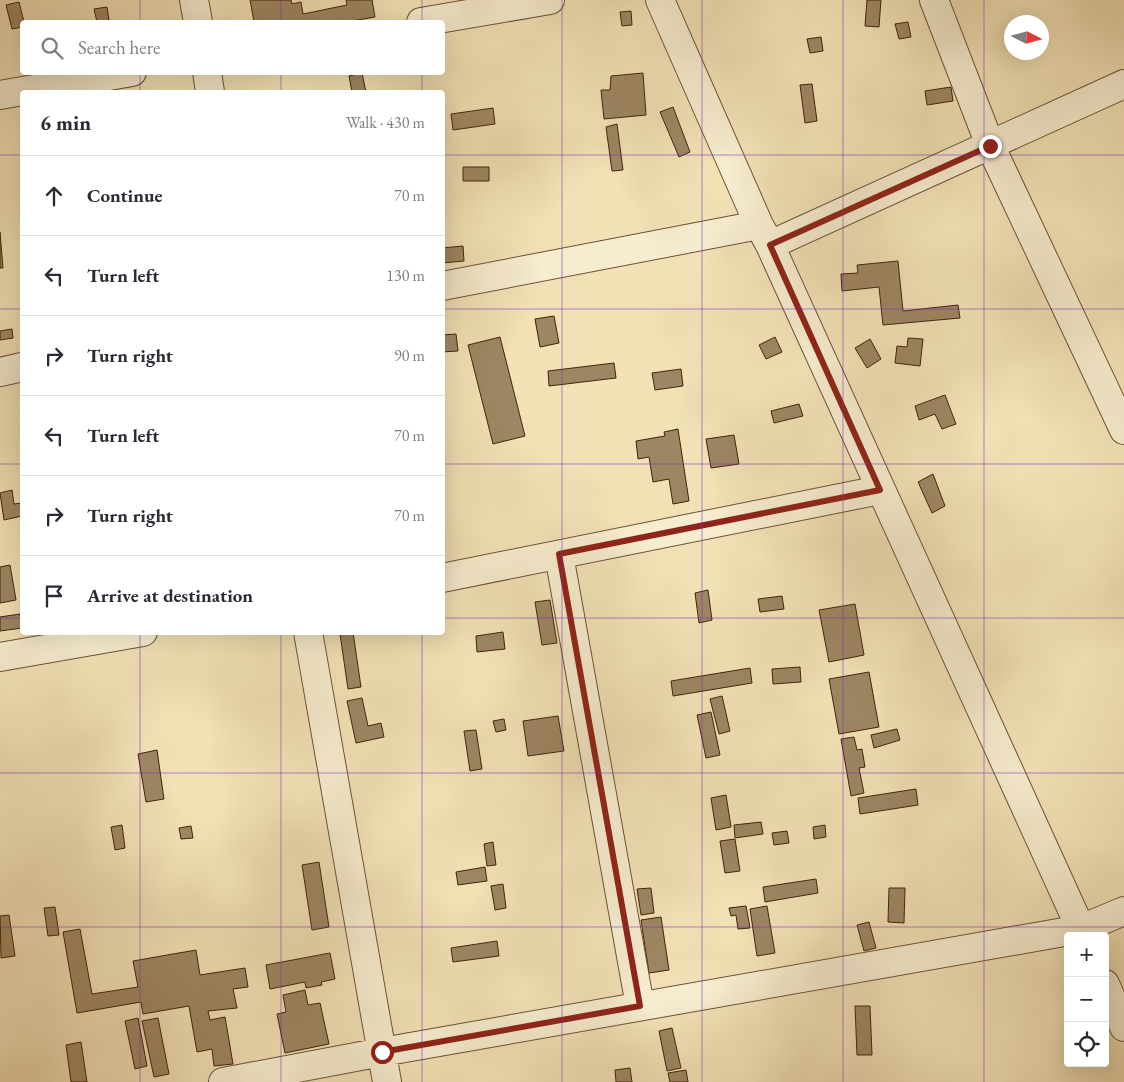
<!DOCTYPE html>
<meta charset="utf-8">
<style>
body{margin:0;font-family:"EB Garamond",serif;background:#f2f2f3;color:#2b2b33}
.controls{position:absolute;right:15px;bottom:15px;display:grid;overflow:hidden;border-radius:5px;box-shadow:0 5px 20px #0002}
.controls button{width:45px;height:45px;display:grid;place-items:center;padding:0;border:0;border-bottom:1px solid #e1e1e2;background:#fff;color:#2b2b33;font:25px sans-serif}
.compass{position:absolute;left:1004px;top:15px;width:45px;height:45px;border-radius:50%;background:#fff;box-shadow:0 5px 20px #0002;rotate:96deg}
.stop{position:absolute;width:15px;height:15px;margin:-11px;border:4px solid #8f2418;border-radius:50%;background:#fff}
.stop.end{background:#8f2418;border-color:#fff;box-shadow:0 1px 5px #0008}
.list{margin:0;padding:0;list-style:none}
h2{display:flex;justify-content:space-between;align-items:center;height:65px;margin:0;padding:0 20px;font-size:21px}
h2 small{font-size:16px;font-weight:400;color:#7c7c81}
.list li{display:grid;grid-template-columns:32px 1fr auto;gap:15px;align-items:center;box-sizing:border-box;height:80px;padding:0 20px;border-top:1px solid #e1e1e2}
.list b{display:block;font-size:19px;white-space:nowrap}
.list em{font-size:16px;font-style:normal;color:#7c7c81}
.icon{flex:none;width:28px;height:28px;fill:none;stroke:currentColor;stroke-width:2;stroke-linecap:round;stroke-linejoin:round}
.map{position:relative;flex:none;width:1124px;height:1082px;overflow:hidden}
.search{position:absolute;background:#fff;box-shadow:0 5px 20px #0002;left:20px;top:20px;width:425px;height:55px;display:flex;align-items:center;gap:12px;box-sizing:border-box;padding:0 18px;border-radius:5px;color:#7c7c81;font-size:19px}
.panel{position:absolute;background:#fff;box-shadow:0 5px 20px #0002;left:20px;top:90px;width:425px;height:545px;border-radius:5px}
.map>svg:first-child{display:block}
.building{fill:#9d8663;stroke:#43230a}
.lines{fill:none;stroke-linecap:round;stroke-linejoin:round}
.street-casing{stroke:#6e5235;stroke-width:30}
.street{stroke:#f6eccf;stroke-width:28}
.route{stroke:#8f2418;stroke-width:6}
.grid{fill:none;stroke:#7b2cbf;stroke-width:1;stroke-opacity:0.55}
</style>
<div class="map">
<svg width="1124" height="1082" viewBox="0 0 1124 1082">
<rect width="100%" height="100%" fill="#f1e1b5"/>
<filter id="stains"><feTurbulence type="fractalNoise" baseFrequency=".004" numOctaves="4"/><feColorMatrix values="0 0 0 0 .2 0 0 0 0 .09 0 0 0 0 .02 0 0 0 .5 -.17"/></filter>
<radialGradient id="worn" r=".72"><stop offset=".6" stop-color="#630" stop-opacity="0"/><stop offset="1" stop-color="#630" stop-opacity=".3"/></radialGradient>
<path class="building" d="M250,0h41l1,4 9,-2 2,12 44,-9 -1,-5h26l3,17 -28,5h-93z
M867,0h14l-2,27 -14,-1z
M19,2l5,20 -2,5 -10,2 -6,-24z
M107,7l2,13 -12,2 -3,-13z
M631,11l1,14 -10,1 -2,-14z
M908,22l3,15 -12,2 -4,-15z
M821,37l2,14 -13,2 -3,-14z
M362,73l4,19h-14l-3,-16z
M643,73l3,42 -42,4 -3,-29h9l1,-14z
M812,84l5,37 -12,2 -5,-38z
M951,87l2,14 -26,4 -2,-14z
M673,107l17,45 -11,5 -19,-45z
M493,108l2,16 -42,6 -2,-16z
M617,124l6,46 -11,1 -6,-44z
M463,167h26v14h-26z
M0,232l3,36h-3z
M463,246l1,15 -22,2v-15z
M898,261l5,50 55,-6 2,13 -77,7 -4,-38 -37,4 -1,-17 17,-1 -1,-8z
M554,316l5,27 -19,4 -5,-28z
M12,329l1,9 -13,2v-9z
M456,334l2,17 -16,1v-17z
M500,337l25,99 -32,8 -25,-99z
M775,337l7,15 -16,7 -7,-14z
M908,338l15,1 -3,27 -25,-3 2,-17 10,1z
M870,339l11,20 -14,9 -12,-20z
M614,363l2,15 -67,8 -1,-15z
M681,369l2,17 -28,4 -3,-17z
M945,395l11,29 -14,5 -7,-15 -16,6 -4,-14z
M799,404l4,12 -29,7 -3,-12z
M678,429l11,72 -16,3 -4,-25 -16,3 -4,-25 -11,2 -2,-18 29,-5 -1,-4z
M734,435l5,29 -28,4 -5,-29z
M933,474l12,32 -13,7 -14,-31z
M12,490l2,14 8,-1v13l-18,4 -4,-27z
M10,565l6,35 -16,3v-36z
M708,590l4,30 -13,3 -4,-30z
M782,596l2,13 -24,3 -2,-13z
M550,600l7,43 -15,2 -7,-43z
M855,604l9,51 -35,7 -10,-52z
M20,614l2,14 -22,3v-14z
M353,632l8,55 -13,2 -8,-55z
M503,632l2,17 -28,3 -1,-16z
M800,667l1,15 -28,2 -1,-15z
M750,668l2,15 -79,13 -2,-15z
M869,672l10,55 -40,7 -10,-55z
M722,696l8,35 -11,3 -9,-35z
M362,698l6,28 13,-3 3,14 -28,6 -9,-42z
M711,712l9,43 -14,3 -9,-43z
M558,716l6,35 -36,5 -5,-35z
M504,719l2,11 -10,2 -3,-11z
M897,729l3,11 -26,8 -3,-13z
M476,730l6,39 -12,2 -6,-40z
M854,737l3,13 5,-1 3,18 -6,1 5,25 -13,3 -10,-57z
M157,750l7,49 -18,3 -8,-48z
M916,789l2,16 -58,9 -2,-16z
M726,795l5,32 -15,3 -5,-32z
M761,822l2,12 -28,4 -1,-13z
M122,825l3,23 -10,2 -4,-23z
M825,825l1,12 -12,2 -1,-12z
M191,826l2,12 -12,1 -2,-11z
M787,831l2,12 -15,2 -2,-12z
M735,839l5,32 -15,2 -5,-32z
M493,842l3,23 -9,1 -3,-22z
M319,862l10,65 -17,3 -10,-65z
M485,867l2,14 -29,4 -2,-13z
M816,879l2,14 -53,9 -2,-15z
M503,884l3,24 -11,2 -4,-24z
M651,888l3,25 -13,2 -4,-26z
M889,888h16l-1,35 -16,-1z
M746,906l4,22 -12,1 -2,-14 -5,1 -2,-8z
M767,906l8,47 -18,3 -7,-47z
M55,907l4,28 -11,1 -4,-28z
M9,915l6,41 -14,2 -1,-42z
M661,917l8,53 -20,3 -8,-53z
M869,922l7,26 -12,3 -7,-26z
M80,929l12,65 46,-7 -5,-26 63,-11 4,25 45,-7 3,19 -15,2 4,19 -29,3 2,9 15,-3 8,47 -19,2 -2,-17 -15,3 -8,-46 -46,8 -2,-12 -64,11 -14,-81z
M497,941l2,15 -46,6 -2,-14z
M330,953l5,26 -14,3 1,3 -16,3 -1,-6 -35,7 -4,-24z
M305,990l3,15 12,-2 9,41 -44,9 -8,-39 9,-2 -3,-17z
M855,1006h15l2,49h-15z
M138,1018l9,48 -12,3 -10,-48z
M158,1018l11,56 -15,3 -12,-56z
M672,1028l9,40 -14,3 -8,-40z
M81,1042l6,40h-16l-5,-37z
M630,1068l2,14h-16l-1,-12z
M686,1070l2,12h-18l-2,-9z"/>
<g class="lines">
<g class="street-casing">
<path id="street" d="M194,0l4,22
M660,0l99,225 11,20 314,691
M934,0l56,145 134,285
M421,22l129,-22
M207,72l3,20
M0,95l132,-23
M770,245l354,-161
M442,286l317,-61
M0,372l22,-5
M559,555l81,451
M442,578l438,-88
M308,632l79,450
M0,657l143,-25
M1105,984l19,43
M223,1082l159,-30 699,-123 43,-18"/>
</g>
<use href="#street" class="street"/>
</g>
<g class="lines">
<path class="route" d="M382,1052l258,-46 -81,-452 321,-64 -110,-245 220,-99"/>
</g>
<path class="grid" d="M140,0v22M281,0v22M422,0v22M562,0v1082M702,0v1082M843,0v1082M984,0v1082M140,72v20M281,72v20M422,72v20M0,155h22M442,155h682M0,309h22M442,309h682M0,464h22M442,464h682M0,618h22M442,618h682M140,632v450M281,632v450M422,632v450M0,773h1124M0,927h1124"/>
<rect width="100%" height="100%" filter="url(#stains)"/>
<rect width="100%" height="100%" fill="url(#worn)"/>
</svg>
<div class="controls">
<button>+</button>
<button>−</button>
<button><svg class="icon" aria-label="locate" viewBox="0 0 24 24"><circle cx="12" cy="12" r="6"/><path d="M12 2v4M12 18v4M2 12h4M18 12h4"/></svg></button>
</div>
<svg class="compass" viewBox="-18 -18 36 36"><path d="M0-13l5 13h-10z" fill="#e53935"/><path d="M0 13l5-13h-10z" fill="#7c7c81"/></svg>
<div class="stop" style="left:382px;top:1052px"></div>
<div class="stop end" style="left:990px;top:146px"></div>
<div class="search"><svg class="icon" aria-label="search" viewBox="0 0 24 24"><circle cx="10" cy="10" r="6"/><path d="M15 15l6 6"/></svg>Search here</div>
<section class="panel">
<h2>6 min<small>Walk · 430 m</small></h2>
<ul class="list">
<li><svg class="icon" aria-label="ahead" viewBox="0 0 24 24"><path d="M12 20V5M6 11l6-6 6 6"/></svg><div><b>Continue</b></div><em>70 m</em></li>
<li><svg class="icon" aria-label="left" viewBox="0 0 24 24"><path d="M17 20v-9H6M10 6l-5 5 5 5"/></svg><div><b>Turn left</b></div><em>130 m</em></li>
<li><svg class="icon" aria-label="right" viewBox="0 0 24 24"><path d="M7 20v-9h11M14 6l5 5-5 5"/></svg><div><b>Turn right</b></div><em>90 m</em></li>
<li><svg class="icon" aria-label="left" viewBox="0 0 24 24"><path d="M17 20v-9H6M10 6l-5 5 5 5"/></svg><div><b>Turn left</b></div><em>70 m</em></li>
<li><svg class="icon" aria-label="right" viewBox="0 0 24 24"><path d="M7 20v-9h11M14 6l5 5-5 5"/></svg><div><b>Turn right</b></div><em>70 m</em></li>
<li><svg class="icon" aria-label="arrive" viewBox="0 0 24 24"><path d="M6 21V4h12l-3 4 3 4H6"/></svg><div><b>Arrive at destination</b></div></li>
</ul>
</section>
</div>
